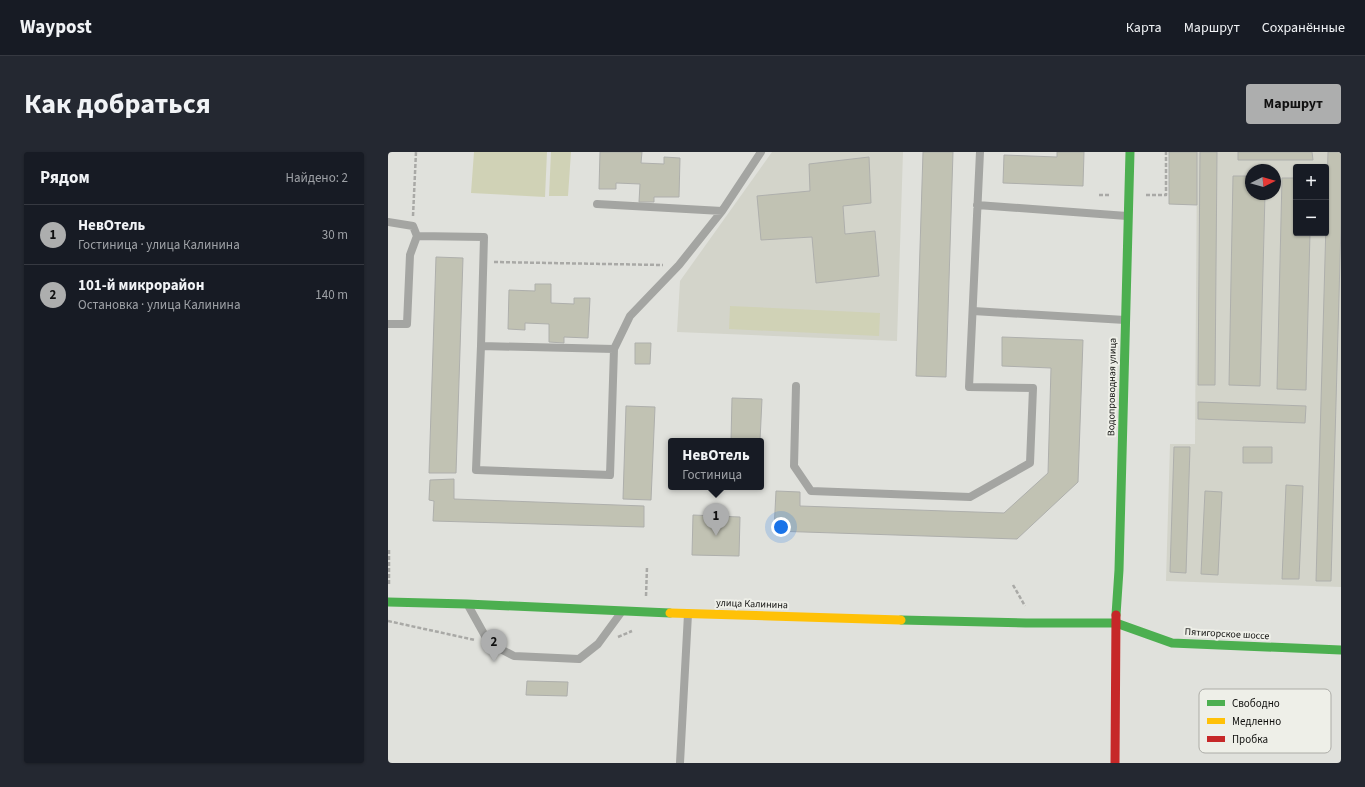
<!DOCTYPE html>
<html lang="ru">
<meta charset="utf-8">
<style>
body{margin:0;font-family:"Source Sans 3",sans-serif;background:#242831;color:#f1f3f6}
.controls{position:absolute;right:12px;top:12px;display:grid;overflow:hidden;border-radius:4px;box-shadow:0 1px 3px #0004}
.controls button{width:36px;height:36px;display:grid;place-items:center;padding:0;border:0;border-bottom:1px solid #363941;background:#171b24;color:#f1f3f6;font:20px sans-serif}
.compass{position:absolute;left:857px;top:12px;width:36px;height:36px;border-radius:50%;background:#171b24;box-shadow:0 1px 3px #0004;rotate:85deg}
.you{position:absolute;left:393px;top:375px;width:14px;height:14px;margin:-10px;border:3px solid #fff;border-radius:50%;background:#1a73e8;box-shadow:0 0 0 6px #1a73e833}
.badge{display:grid;place-items:center;width:26px;height:26px;border-radius:50%;background:#adaeae;color:#111;font-size:13px;font-weight:700}
.pin{position:absolute;translate:-50% -33px;filter:drop-shadow(0 1px 2px #0008)}
.pin::after{content:'';position:absolute;top:21px;width:14px;height:12px;background:inherit;clip-path:polygon(0 0,100% 0,50% 100%)}
.popup{position:absolute;left:280px;top:286px;width:96px;height:52px;box-sizing:border-box;display:grid;place-content:center;border-radius:4px;background:#171b24;filter:drop-shadow(0 1px 3px #0005);font-size:13px;white-space:nowrap;color:#9ea1a6}
.popup b{font-size:15px;color:#f1f3f6}
.popup::after{content:'';position:absolute;left:50%;top:100%;margin-left:-8px;border:8px solid transparent;border-top-color:#171b24}
.list{margin:0;padding:0;list-style:none}
h2{display:flex;justify-content:space-between;align-items:center;height:52px;margin:0;padding:0 16px;font-size:17px}
h2 small{font-size:13px;font-weight:400;color:#9ea1a6}
.list li{display:grid;grid-template-columns:26px 1fr auto;gap:12px;align-items:center;box-sizing:border-box;height:60px;padding:0 16px;border-top:1px solid #363941}
.list b{display:block;font-size:15px;white-space:nowrap}
.list p{margin:0;font-size:13px;white-space:nowrap;color:#9ea1a6}
.list em{font-size:13px;font-style:normal;color:#9ea1a6}
.map{position:relative;flex:none;width:953px;height:611px;overflow:hidden;border-radius:4px}
header{display:flex;align-items:center;gap:24px;box-sizing:border-box;height:56px;padding:0 20px;background:#171b24;border-bottom:1px solid #363941}
header strong{font-size:19px}
nav{display:flex;gap:22px;margin-inline-start:auto;font-size:14px}
.intro{display:flex;align-items:center;justify-content:space-between;box-sizing:border-box;height:96px;padding:0 24px}
h1{margin:0;font-size:28px}
.button{padding:10px 18px;border-radius:4px;background:#adaeae;color:#111;font-size:14px;font-weight:700}
main{display:flex;gap:24px;padding:0 24px}
aside{flex:1;background:#171b24;border-radius:4px;box-shadow:0 1px 3px #0004}
.map>svg:first-child{display:block}
.built{fill:#d3d4ca;fill-rule:evenodd}
.green{fill:#d0d2b6}
.building{fill:#c1c2b3;stroke:#aeafac}
.lines{fill:none;stroke-linecap:round;stroke-linejoin:round}
.path{stroke:#a9a9a6;stroke-width:2.5;stroke-dasharray:4 2;stroke-linecap:butt}
.lane{stroke:#a4a5a2;stroke-width:8}
.fast{stroke:#4caf50;stroke-width:9}
.slow{stroke:#ffc107;stroke-width:9}
.jam{stroke:#c62828;stroke-width:9}
.labels{text-anchor:middle;dominant-baseline:central;stroke-width:4;stroke-linejoin:round;paint-order:stroke}
.street-label{font-size:10px;fill:#11110f;stroke:#eeefe8}
.key{fill:#eeefe8;stroke:#acaca7;stroke-width:1}
.key-label{font-size:11px;fill:#11110f}
</style>
<header>
<strong>Waypost</strong>
<nav><a>Карта</a><a>Маршрут</a><a>Сохранённые</a></nav>
</header>
<div class="intro"><h1>Как добраться</h1><a class="button">Маршрут</a></div>
<main>
<aside>
<h2>Рядом<small>Найдено: 2</small></h2>
<ul class="list">
<li><span class="badge">1</span><div><b>НевОтель</b><p>Гостиница · улица Калинина</p></div><em>30 m</em></li>
<li><span class="badge">2</span><div><b>101-й микрорайон</b><p>Остановка · улица Калинина</p></div><em>140 m</em></li>
</ul>
</aside>
<div class="map">
<svg width="953" height="611" viewBox="0 0 953 611">
<rect width="100%" height="100%" fill="#e0e1dc"/>
<path class="built" d="M384,0h131l-6,189 -220,-9 3,-51z
M809,0h144v435l-175,-6 4,-137h25zM908,15h30v66h-30zM863,18h24v24h-24z"/>
<path class="green" d="M86,0h73l-2,45 -74,-4z
M163,0h20l-3,44h-19z
M342,154l150,7 -1,23 -150,-7z"/>
<path class="building" d="M212,0h42l-1,11 23,1v-7l16,1 -1,39h-25v5h-15l1,-18 -24,-1v6h-17z
M535,0h30l-7,225 -30,-1z
M669,0h27l-1,34 -80,-3 1,-28 53,2z
M781,0h28v53l-28,-1z
M812,0h17l-2,233h-17z
M850,0h74l1,8h-75z
M940,0h13v73l-10,356h-15z
M481,5l2,46 -28,3 2,28 30,-3 4,45 -63,7 -4,-46 -51,3 -4,-44 53,-5 -1,-27z
M845,24h18v18h14l-5,192 -31,-1z
M894,26h14v55h14l-4,157 -29,-1z
M48,105l27,1 -7,215h-27z
M147,132h16v19l23,1v-6h16l-2,40 -24,-1v6l-15,-1v-18l-24,-1v7l-17,-1 1,-39 26,1z
M614,185l81,3 -5,142 -61,57 -243,-8 2,-40 24,1v14l204,7 44,-40 3,-105 -49,-2z
M247,191h16l-1,21h-15z
M344,246l30,1 -2,42h-29z
M810,250l108,4 -1,17 -107,-4z
M238,254l29,1 -4,93 -28,-1z
M786,295h16l-4,126 -16,-1z
M855,295h29v16h-29z
M66,327v20l190,7v21l-211,-6 1,-20 -5,-1 1,-20z
M898,333l17,1 -4,93h-17z
M817,339l17,1 -4,83 -17,-1z
M305,363l47,2 -1,39 -47,-1z
M139,529l41,1 -1,14 -41,-1z"/>
<g class="lines">
<path class="path" d="M711,43h12
M758,43h20v-43
M25,64l3,-64
M106,110l169,3
M1,398v36
M625,433l12,21
M258,444l1,-29
M0,469l87,19
M230,485l14,-6"/>
<path class="lane" d="M209,52l125,7 39,-59
M589,53l150,11
M0,70l25,4 4,10 -7,19 -3,69h-19
M29,84l67,1 -3,109
M585,159l152,9
M226,197l-4,126 -134,-5 5,-124 133,3 16,-33 49,-51 43,-54
M408,234l-2,80 17,25 159,6 60,-34 3,-75 -64,-1 11,-235
M81,455l20,36 25,13 65,3 19,-15 22,-30
M292,611l8,-149"/>
<path class="fast" d="M0,450l79,2 203,9
M728,463l3,-45 11,-418
M513,468l125,3h90l56,20 169,7"/>
<path class="slow" d="M282,461l231,7"/>
<path class="jam" d="M727,611l1,-148"/>
</g>
<g class="labels">
<g class="street-label">
<text transform="translate(724 235) rotate(-89)">Водопроводная улица</text>
<text transform="translate(364 452) rotate(2)">улица Калинина</text>
<text transform="translate(839 482) rotate(3)">Пятигорское шоссе</text>
</g>
</g>
<rect x="811" y="537" width="132" height="64" rx="6" class="key"/>
<rect x="819" y="548" width="18" height="6" fill="#4caf50"/>
<rect x="819" y="566" width="18" height="6" fill="#ffc107"/>
<rect x="819" y="584" width="18" height="6" fill="#c62828"/>
<g class="key-label">
<text x="844" y="555">Свободно</text>
<text x="844" y="573">Медленно</text>
<text x="844" y="591">Пробка</text>
</g>
</svg>
<div class="controls">
<button>+</button>
<button>−</button>
</div>
<svg class="compass" viewBox="-18 -18 36 36"><path d="M0-13l5 13h-10z" fill="#e53935"/><path d="M0 13l5-13h-10z" fill="#9ea1a6"/></svg>
<div class="you"></div>
<div class="pin badge" style="left:328px;top:384px">1</div>
<div class="popup"><b>НевОтель</b>Гостиница</div>
<div class="pin badge" style="left:106px;top:510px">2</div>
</div>
</main>
